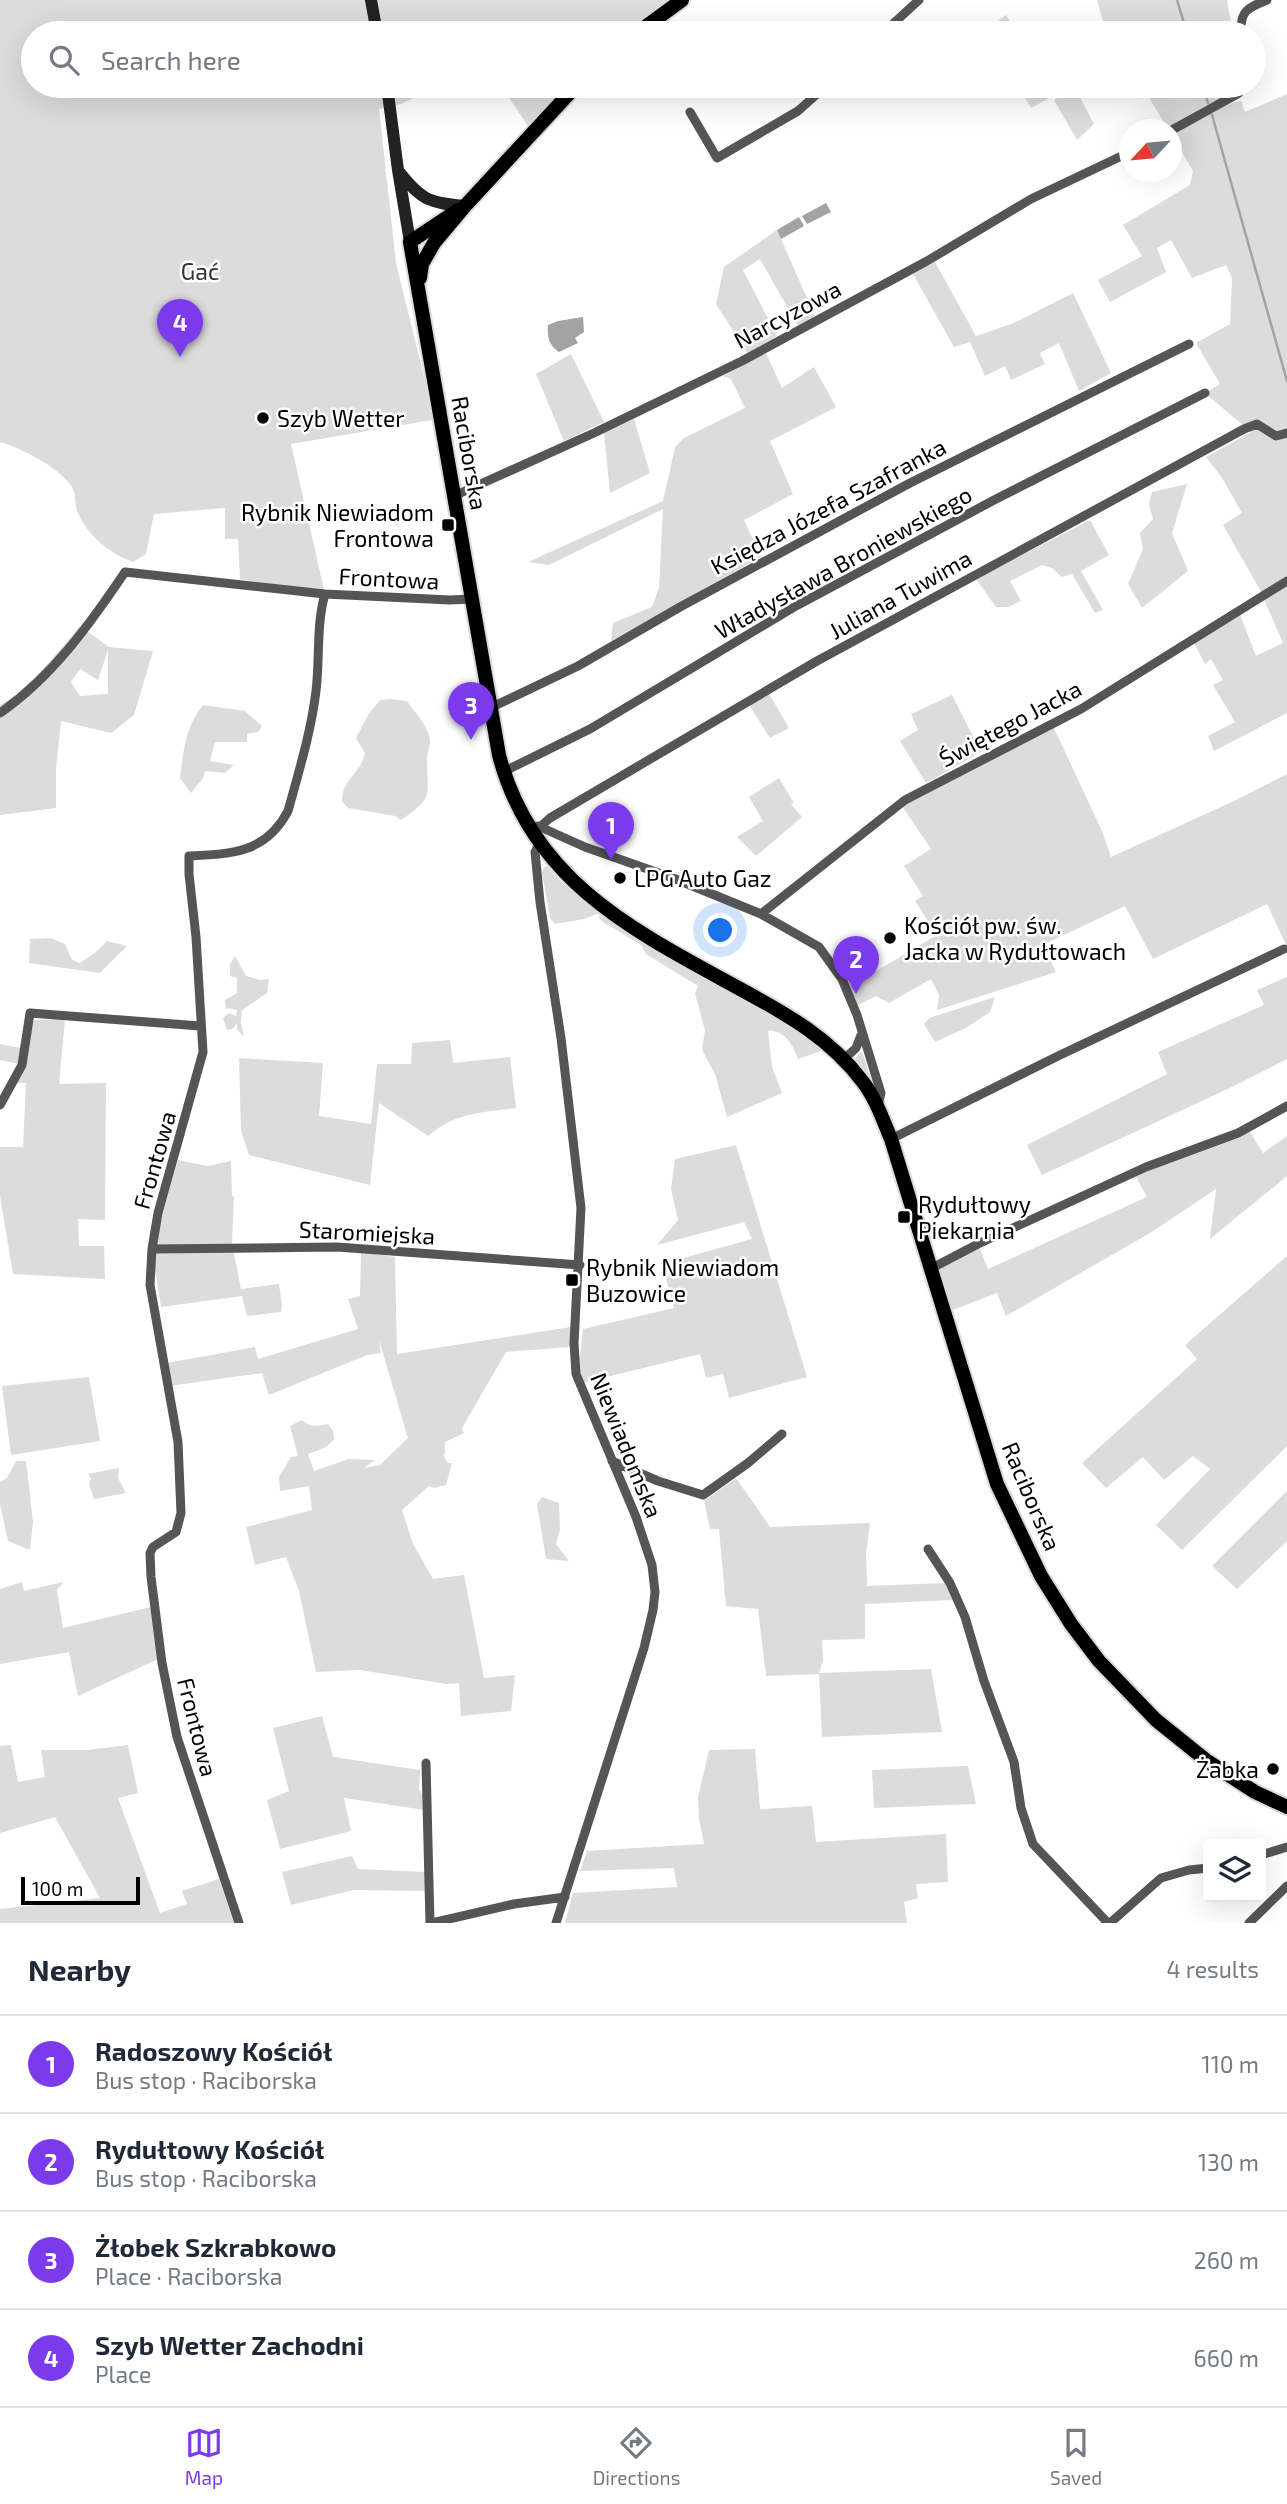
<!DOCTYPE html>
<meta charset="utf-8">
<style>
body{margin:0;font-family:"Exo 2",sans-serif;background:#f2f2f3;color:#1f2937}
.controls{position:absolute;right:21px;bottom:21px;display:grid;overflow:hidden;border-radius:7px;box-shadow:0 7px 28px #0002}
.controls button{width:63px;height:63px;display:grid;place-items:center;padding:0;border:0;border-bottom:2px solid #e0e1e3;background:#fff;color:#1f2937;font:35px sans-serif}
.compass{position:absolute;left:1119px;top:119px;width:63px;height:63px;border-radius:50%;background:#fff;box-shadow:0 7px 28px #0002;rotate:244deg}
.scale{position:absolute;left:21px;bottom:18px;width:119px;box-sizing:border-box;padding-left:7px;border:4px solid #000;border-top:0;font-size:19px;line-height:24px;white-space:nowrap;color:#000;-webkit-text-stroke:5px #fff;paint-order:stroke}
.you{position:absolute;left:721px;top:931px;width:24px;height:24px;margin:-18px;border:5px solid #fff;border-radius:50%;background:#1a73e8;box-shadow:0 0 0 10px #1a73e833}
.badge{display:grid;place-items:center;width:46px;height:46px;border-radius:50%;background:#7c3aed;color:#fff;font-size:23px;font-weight:700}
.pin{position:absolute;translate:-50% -58px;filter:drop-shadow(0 2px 4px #0008)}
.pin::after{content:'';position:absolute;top:37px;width:24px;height:21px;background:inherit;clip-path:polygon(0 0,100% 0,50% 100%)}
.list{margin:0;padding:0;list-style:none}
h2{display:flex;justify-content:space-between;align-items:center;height:91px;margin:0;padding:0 28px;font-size:30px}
h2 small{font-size:23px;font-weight:400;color:#747a83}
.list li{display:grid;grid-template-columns:46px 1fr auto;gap:21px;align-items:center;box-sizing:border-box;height:98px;padding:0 28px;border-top:2px solid #e0e1e3}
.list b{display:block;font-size:26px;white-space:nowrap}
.list p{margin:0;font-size:23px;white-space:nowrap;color:#747a83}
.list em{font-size:23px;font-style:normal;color:#747a83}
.icon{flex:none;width:38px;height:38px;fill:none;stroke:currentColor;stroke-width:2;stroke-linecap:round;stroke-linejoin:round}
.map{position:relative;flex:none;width:1287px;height:1923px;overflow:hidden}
.search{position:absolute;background:#fff;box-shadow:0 7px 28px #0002;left:21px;right:21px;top:21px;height:77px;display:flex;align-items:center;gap:18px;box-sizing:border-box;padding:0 24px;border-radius:38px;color:#747a83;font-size:26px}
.sheet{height:483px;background:#fff}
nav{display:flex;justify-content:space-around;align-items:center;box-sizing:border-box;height:98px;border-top:2px solid #e0e1e3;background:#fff;font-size:19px;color:#747a83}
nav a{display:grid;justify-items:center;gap:4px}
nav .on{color:#7c3aed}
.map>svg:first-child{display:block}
.green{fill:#dcdcdc;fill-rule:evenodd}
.water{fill:#a3a3a3}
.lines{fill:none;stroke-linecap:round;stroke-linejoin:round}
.stream{stroke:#a3a3a3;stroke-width:2.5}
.primary-casing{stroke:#dbdbdb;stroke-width:18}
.minor{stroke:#555;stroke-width:9}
.secondary{stroke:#222;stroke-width:12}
.primary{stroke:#000;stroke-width:14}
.poi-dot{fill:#000;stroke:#fff;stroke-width:2.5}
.labels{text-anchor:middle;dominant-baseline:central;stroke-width:5;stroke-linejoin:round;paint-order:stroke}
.park-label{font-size:23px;fill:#333;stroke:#fff}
.street-label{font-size:23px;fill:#000;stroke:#fff}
.poi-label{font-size:23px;fill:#000;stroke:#fff;text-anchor:start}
</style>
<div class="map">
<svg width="1287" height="1923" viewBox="0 0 1287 1923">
<rect width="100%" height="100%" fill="#fff"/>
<path class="green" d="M0,0h674l-47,33h-594v53h407l-39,18 -22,5 17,154 29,118 7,39 -141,24 34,150 -85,-15 -2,-40h-13v-31l-71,6 -8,40 -13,8c-23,-8 -47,-28 -56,-51 -2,-6 -1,-15 -4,-22 -10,-20 -52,-41 -73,-47z
M1097,0h130l6,33h-145l16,-8z
M1006,15l11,18h-30l-2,-4z
M501,86h65l-38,40z
M1018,86h29l6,10 -22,12z
M1146,86h81l3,9 -27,12 -25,17 41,-18 22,-5 4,11 42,-18v619l-73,38 -6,-15 27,-14 -22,-37 10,-5 -12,-21 -6,5 -11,-21 45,-31 17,44 27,-13 -24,-55 -36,-63 19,-12 -20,-35 -16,-21 45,-25 -46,-39 15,-9 -24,-41 34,-19 2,-46 -6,-13 -34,13 -21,-38 -14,8 9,24 -56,30 -12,-22 44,-24 -19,-31 67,-40 3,-14 -21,-36v-5l-4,-1 -17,-28z
M1075,88l19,36 -17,16 -23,-40z
M777,230l38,86 -17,10 -38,-67 -17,11 34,66 -29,18 -32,-50 8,-37z
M935,262l41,74 38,-13 59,-30 38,80 -32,18 -20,-48 -19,10 5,11 -34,16 -6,-14 -20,10 -15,-34 -16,5 -41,-73z
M766,353l16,35 32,-21 22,40 -66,34 23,53 -49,26 17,37 -150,84 2,-18 39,-16 7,-19 4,-79 -114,56 -21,-3 135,-61 12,-54 9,-9 61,-30 -14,-29 -8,-3z
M571,354l33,68 -40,19 -28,-67z
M634,419l16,54 -40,20 -6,-60z
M1187,484l-15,49 16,38 -46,37 -14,-24 15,-35 -3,-16 13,-14 -4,-15 3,-12z
M1090,520l19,35 -28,16 22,39 -8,3 -23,-39 -10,3 -10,-9 -10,-3 -32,16 11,20 -13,6h-12l-20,-28z
M80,626l29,21 44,4 -19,64 -23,18 -50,-12 -5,48v39l-56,7v-110c27,-13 60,-56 80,-79zM108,650v44l-28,2 -9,-14 9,-13 18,11z
M768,692l21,36 -19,10 -22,-35z
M952,695l29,57 -55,31 -26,-42 18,-11 -7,-16z
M390,699l17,2c8,12 25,29 23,43 -1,6 -4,11 -3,16 0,37 8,36 -26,60l-6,-4 -47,-8 -6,-7c0,-22 18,-26 23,-48l-9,-15 12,-23 12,-15z
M203,705l42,6 17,15 -4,6 -11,2v8h-32l-5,19 24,4 -9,8 -20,-2 -2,7 -12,15 -11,-15c4,-29 5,-50 23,-73z
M1052,724l50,107 9,26 121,-55 55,-28v173l-20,-43 -114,55 -28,-53 -82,39 13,27 -119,38 2,-15 -8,-16 -42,24 -13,-7 -22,11 -8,-18 91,-54 -22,-34 8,-5 -19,-30 27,-17 -31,-46z
M779,778l15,25 -3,1 11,13 -46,39 -19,-19 26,-16 -14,-24z
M547,866l12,14 40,33 -15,6 -29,5 -5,-6 -8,-45 2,-6z
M600,916l182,100 41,31 -2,4 -23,8c-5,-14 -14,-30 -30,-28l4,36 10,26 -55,24 -12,-43 -13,-24 3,-20 -10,-36 3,-8 -52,-32 -5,-9 -38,-23 -5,-5z
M50,938l15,6 7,16 8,3 16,-11 11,-11 20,5 -27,27 -71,-10 1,-24z
M235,956l11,20 14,4 9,-1 -2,14 -25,17 -1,13 3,14 -7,-8v-6l-5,6 -5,1 -4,-12 6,-5 7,3 1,-6 -9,-2 -2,2 -1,-10 12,-7v-15l-7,-2v-12z
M1287,977v82l-53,27 -192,89 -15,-30 140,-71 -9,-22 106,-47 -7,-15z
M995,997l-5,15 -24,16 -31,14 -11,-18 5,-6z
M65,1019l-6,65 47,-1 -1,137 -27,-1 1,27h25l1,33 -92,-5 -13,-78v-49h23l3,-64h-9l17,-63z
M450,1040l3,23 57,-6 6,51c-34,5 -60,4 -88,28l-49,-33 -9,82 -121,-30 -8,-24 -2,-73 84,5 -4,53 52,8 6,-60h34l1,-21z
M0,1044l21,4 -2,16 -19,-4z
M862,1051l10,32h-1l-18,-22z
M1248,1129l15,24 24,-17v40l-77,63 6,-50 -66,44 -144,83 -9,-23 -52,20 -13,-44 46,-25 10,25 159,-72 -13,-24z
M736,1145l71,232 -78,21 -6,-24 -17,4 -6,-24 -118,29 -3,-16 4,-38 91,-21 -12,-44 90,-25 -8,-17 -87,23 21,-25 -7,-31 4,-30z
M178,1160l29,6 24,-5 1,35 2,1 -2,46 9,46 38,-5 3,21 -1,7 -34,4 -5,-20 -81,11 -6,-38 3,-39z
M361,1252l34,5 2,97 174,-27 -1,20 -64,5 -44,76 2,5 -19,9v11l-2,2 5,8h4l-6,22 -12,3 -5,-2 -27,24 11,34 20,35 31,-4 20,103 31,-3 -4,36 -50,5 -2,-33 -12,1 -87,-14 -44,2 -17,-81 -13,-34 -31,8 -9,-38 66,-17 -3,-24 -29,5 -1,-14 12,-20 7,-1 -8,-30 12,-6c8,8 15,6 26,4l5,7 1,9 -10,8 -16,6 6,17 35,-12 26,1 -11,8 16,-3 28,-27 -29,-98 2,13 -14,2 -98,40 -7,-22 -92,13 -3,-23 88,-16 3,12 100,-30 -10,-30 12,-3z
M1287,1256v190l-105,104 -26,-25 54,-56 -17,-13 -29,24 -21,-23 -37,31 -24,-25 115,-104 -12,-14z
M89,1377l11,64 -89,14 -9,-69z
M16,1461h10l7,61 -3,28 -22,-9 -8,-37v-22l7,-4z
M119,1468l-1,10 8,15 -32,6 -5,-15 2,-5 -3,-5z
M736,1478l34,49 100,-4 -4,31 1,32 79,-3 7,17 -88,4v35l-43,1 1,21 -4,12 112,-4 11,63 -120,5 -3,-63 -53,2 -8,-67 -32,-3 -7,-77h-9l-6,-28z
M1287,1491v50l-50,48 -25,-23z
M542,1497l17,6 1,27 -4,14 13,17 -23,-2 -9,-55z
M22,1582l2,9 39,-9 -6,8 6,38 88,-21 7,52 -80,37 -9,-44 -69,12v-75z
M322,1716l11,41 87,13 -1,20 5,6 1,14 -81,-12 7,33 -71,18 -13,-49 22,-9 -16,-63z
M11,1745l7,37 27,-5 -4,-27h47l40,-5 10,48 -20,5 42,115 27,-9 -5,-13 37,-12 15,44h-234v-14l100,-11 -45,-81 -55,16v-87z
M755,1749l5,60 52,-3 4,36 130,-8 2,48 -32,2 2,14 -14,4 3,21h-342l8,-30 104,-6 -3,-19 -94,3 7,-20 117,-7 -5,-25 -1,-22 11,-47z
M968,1766l8,38 -102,4 -2,-38z
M352,1856l6,13 68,3 1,19 -73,-1 -63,15 -9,-33z"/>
<path class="water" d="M826,203l5,9 -24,12 -5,-8z
M799,217l5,9 -23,13 -4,-9z
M583,317l1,15 -9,6 3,5 -19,9c-10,-7 -12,-14 -11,-27l10,-4z"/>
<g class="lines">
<path class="stream" d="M1177,0l10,33
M1203,86l5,17
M1212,115l75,266"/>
<g class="primary-casing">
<path id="primary" d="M637,33l45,-33
M410,242l89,513c33,127 137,177 243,235 46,25 89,49 121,92 13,17 20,38 28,57l106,345 44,92 30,48 28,37 57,59 51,41 48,31 32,15
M410,242l48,-32
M420,278l2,-14 12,-21 31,-37 111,-120"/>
</g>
<path class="minor" d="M883,33l36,-33
M1241,33c-1,-22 6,-25 26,-33
M690,112l27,46 81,-47 28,-25
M1172,130l67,-37 2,-7
M454,496l140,-63 148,-72 185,-100 104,-62 99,-47
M490,708l88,-42 102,-59 230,-124 279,-139
M0,713c52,-36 90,-89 125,-141l200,22 125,6 22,-1
M503,772l87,-43 206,-123 200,-107 209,-106
M538,826l47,21 88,31 88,36 58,33 23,32 15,36 24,78 -3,13
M540,827l10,-9 267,-157 427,-232 13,-5 19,12 11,-3
M540,843l-5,9 5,50 21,136 20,170 -7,135 2,31 60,143 16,48 3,27 -2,18 -9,38 -88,275
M761,914l144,-114 176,-91 206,-128
M844,1059l12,-11 5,-13
M0,1105l22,-40 8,-52 170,13
M891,1139l167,-83 226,-107
M152,1249l185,-2 243,18
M932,1268l46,-24 168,-77 92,-34 49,-27
M612,1461l46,20 45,14 45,-32 34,-29
M928,1549l22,34 15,34 19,64 30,81 7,46 12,36 75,79
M426,1763l4,160
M1261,1855l26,-8
M239,1923l-62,-186 -15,-74 -11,-86 -1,-24 3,-6 23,-15 5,-19 -3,-71 -28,-157 2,-36 6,-36 45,-161 -7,-115 -7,-63v-18c43,-2 77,-3 99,-45 11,-40 23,-79 28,-120 4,-32 0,-66 9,-97
M432,1923l82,-19 51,-7
M1110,1923l51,-45 28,-8 19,-2
M1249,1923l38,-37"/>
<path class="secondary" d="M371,0l6,33
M387,86l11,84 12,72
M400,173c22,28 31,30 65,33"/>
<use href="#primary" class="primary"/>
</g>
<g class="poi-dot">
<circle cx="263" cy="418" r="7"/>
<rect x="441" y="518" width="14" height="14" rx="3.5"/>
<circle cx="620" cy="878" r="7"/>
<circle cx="890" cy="938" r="7"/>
<rect x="897" y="1210" width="14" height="14" rx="3.5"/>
<rect x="565" y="1273" width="14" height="14" rx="3.5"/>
<circle cx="1273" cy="1769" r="7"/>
</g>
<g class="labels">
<g class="park-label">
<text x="200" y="271">Gać</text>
</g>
<g class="street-label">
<text transform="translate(787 314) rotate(-28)">Narcyzowa</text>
<text transform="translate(470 453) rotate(80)">Raciborska</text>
<text transform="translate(828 506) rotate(-28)">Księdza Józefa Szafranka</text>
<text transform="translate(843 562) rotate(-29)">Władysława Broniewskiego</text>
<text transform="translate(389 578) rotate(3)">Frontowa</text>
<text transform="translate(900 594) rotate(-29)">Juliana Tuwima</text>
<text transform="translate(1010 723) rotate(-28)">Świętego Jacka</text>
<text transform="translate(154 1160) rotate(-74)">Frontowa</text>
<text transform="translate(367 1232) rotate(3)">Staromiejska</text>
<text transform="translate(627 1445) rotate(68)">Niewiadomska</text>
<text transform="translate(1032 1496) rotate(67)">Raciborska</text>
<text transform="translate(198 1727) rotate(76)">Frontowa</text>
</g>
<g class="poi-label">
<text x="277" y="418">Szyb Wetter</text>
<text x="434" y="512" text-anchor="end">Rybnik Niewiadom<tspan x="434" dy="26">Frontowa</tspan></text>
<text x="634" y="878">LPG Auto Gaz</text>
<text x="904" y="925">Kościół pw. św.<tspan x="904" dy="26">Jacka w Rydułtowach</tspan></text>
<text x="918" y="1204">Rydułtowy<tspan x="918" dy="26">Piekarnia</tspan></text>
<text x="586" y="1267">Rybnik Niewiadom<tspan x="586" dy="26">Buzowice</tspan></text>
<text x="1259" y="1769" text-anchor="end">Żabka</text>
</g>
</g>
</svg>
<div class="controls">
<button><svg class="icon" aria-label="layers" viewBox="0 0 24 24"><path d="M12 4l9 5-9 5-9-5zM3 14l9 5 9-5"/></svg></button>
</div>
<svg class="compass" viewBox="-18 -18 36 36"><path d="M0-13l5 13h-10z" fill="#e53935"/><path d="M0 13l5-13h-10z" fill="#747a83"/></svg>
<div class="scale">100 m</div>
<div class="you"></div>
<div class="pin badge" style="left:611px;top:860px">1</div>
<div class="pin badge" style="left:856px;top:994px">2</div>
<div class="pin badge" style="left:471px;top:740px">3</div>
<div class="pin badge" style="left:180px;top:357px">4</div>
<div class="search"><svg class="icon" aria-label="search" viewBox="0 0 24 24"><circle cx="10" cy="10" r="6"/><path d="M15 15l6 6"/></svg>Search here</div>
</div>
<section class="sheet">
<h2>Nearby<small>4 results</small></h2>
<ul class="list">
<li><span class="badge">1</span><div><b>Radoszowy Kościół</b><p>Bus stop · Raciborska</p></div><em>110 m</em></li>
<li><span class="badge">2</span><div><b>Rydułtowy Kościół</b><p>Bus stop · Raciborska</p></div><em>130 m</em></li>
<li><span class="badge">3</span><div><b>Żłobek Szkrabkowo</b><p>Place · Raciborska</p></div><em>260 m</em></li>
<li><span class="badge">4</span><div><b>Szyb Wetter Zachodni</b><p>Place</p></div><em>660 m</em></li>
</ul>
</section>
<nav>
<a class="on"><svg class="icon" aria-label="map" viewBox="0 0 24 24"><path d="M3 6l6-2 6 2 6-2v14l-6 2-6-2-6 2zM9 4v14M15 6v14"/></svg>Map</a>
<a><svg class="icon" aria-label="directions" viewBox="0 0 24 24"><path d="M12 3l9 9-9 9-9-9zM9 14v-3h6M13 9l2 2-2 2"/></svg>Directions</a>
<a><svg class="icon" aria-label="saved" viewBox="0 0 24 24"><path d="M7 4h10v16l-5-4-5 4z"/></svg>Saved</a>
</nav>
